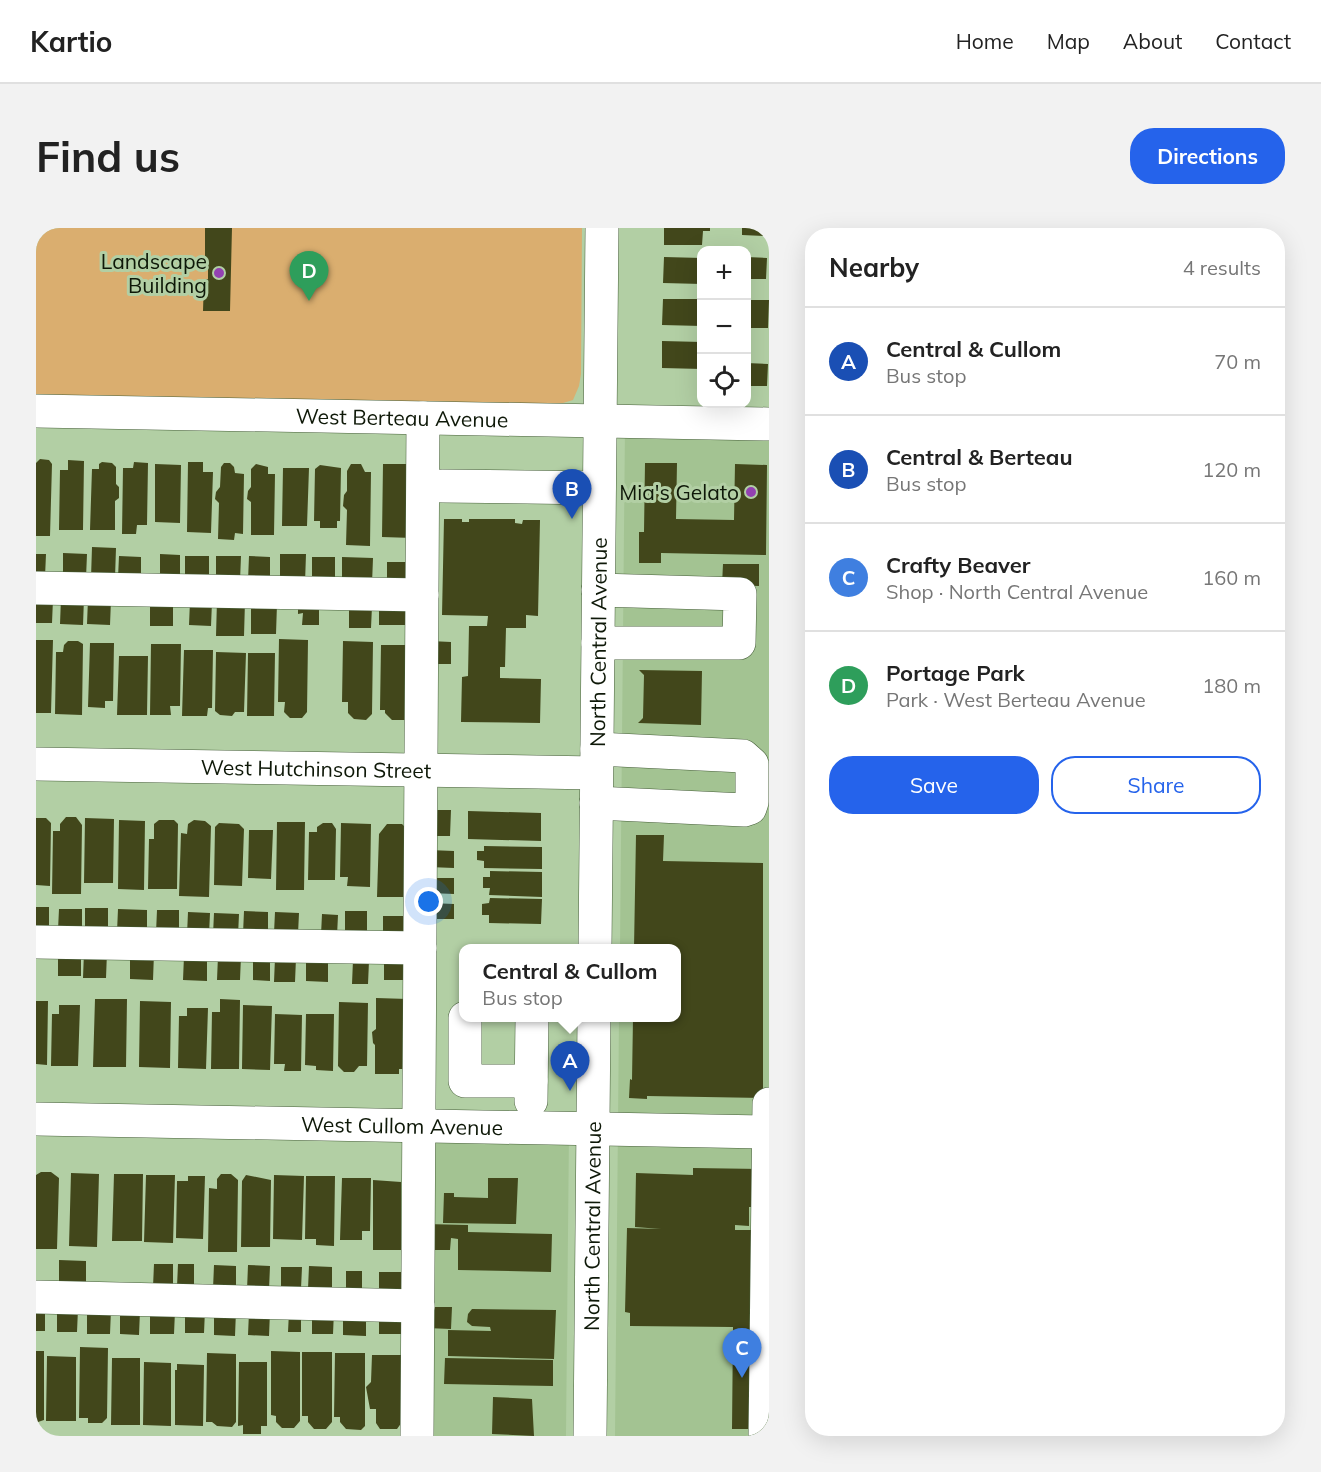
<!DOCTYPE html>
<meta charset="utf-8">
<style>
body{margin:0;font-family:Mulish,sans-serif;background:#f2f2f2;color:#222}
.controls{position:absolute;right:18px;top:18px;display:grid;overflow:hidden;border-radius:12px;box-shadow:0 6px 24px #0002}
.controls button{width:54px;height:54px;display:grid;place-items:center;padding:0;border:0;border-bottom:2px solid #e0e0e0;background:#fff;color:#222;font:30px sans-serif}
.you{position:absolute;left:393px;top:674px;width:21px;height:21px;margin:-15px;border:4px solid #fff;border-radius:50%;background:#1a73e8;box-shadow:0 0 0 9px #1a73e833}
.badge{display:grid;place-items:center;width:39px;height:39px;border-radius:50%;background:#2563eb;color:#fff;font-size:20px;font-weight:700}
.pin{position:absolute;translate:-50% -50px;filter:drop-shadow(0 2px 3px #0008)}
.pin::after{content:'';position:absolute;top:32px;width:21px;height:18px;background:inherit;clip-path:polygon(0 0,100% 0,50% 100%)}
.popup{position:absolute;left:423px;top:716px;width:222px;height:78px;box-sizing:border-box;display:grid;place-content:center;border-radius:12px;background:#fff;filter:drop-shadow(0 2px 4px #0005);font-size:20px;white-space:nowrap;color:#767676}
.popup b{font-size:22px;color:#222}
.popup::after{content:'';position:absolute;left:50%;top:100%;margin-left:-12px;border:12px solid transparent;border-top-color:#fff}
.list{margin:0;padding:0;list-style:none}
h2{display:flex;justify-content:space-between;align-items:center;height:78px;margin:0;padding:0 24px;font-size:26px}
h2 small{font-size:20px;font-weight:400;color:#767676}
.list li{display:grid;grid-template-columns:39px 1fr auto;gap:18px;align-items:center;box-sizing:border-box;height:108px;padding:0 24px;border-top:2px solid #e0e0e0}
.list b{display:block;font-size:22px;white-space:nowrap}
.list p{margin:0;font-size:20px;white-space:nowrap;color:#767676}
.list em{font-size:20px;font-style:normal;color:#767676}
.actions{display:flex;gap:12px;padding:18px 24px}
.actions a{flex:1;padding:14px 0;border:2px solid #2563eb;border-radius:24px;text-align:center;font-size:21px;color:#2563eb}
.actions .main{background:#2563eb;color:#fff}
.icon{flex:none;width:33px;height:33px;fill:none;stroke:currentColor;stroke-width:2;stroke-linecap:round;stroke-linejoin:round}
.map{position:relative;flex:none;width:733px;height:1208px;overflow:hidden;border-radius:24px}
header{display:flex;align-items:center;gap:36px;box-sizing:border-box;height:84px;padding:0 30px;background:#fff;border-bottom:2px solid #e0e0e0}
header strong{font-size:28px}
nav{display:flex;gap:33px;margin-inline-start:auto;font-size:21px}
.intro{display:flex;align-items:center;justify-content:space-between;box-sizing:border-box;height:144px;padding:0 36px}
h1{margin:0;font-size:42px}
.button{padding:15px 27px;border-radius:24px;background:#2563eb;color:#fff;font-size:21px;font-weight:700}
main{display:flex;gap:36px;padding:0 36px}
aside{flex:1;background:#fff;border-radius:24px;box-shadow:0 6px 24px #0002}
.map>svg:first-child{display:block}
.built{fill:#a3c392}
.green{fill:#daae6f}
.building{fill:#42471b}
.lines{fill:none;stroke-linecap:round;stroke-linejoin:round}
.minor-casing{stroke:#465f39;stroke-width:34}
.major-casing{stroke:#465f39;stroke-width:34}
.minor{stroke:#fff;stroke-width:33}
.major{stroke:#fff;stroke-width:33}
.poi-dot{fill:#9342b2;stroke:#b2cfa4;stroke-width:2}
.labels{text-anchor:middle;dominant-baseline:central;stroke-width:6;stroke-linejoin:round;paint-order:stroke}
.poi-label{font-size:21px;fill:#0e1808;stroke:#b2cfa4;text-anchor:end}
.street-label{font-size:21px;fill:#0e1808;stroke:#b2cfa4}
</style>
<header>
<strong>Kartio</strong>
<nav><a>Home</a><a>Map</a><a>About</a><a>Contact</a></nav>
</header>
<div class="intro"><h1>Find us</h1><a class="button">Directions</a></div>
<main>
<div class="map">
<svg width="733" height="1208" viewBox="0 0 733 1208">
<rect width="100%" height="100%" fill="#b2cfa4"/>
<path class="built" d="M589,198l144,2v1008h-154l4,-418h57v-70h-56z
M384,901l149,2 -3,305h-150z"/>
<path class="green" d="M0,0h546l-1,146 -2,12 -6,14 -10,3 -22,2 -505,-10z"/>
<path class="building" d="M169,0h27l-2,83h-27l1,-32h4v-12h-3z
M628,0h46v3h-7l-1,14h-38z
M706,0h26l-1,8 -25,-1z
M628,29l38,1v26l-39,-1z
M710,29l21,1 -1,21h-20z
M627,71h39v27l-40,-1z
M710,72h23l-1,28h-22z
M626,113l40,1v27l-40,-1z
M710,135l22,1 -1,22h-21z
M4,231l9,1 3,4 -2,72h-14v-73z
M32,232l16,1 -1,69h-24l1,-60h8z
M66,234l10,1 4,4v17l3,3v11l-4,3v29h-25l2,-61h7v-5z
M98,234l14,1 -1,62h-10l-1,9h-14l1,-66h10z
M152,234h15v10h10l-2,61 -24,-1z
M188,235h6l4,4 1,6 9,1 -1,60 -8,-1 -1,7 -16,-1 1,-36 -4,-4 1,-7 4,-5 1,-20z
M609,235h32l-1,56 58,1 1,-56 32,1 -1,90 -105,-2v10h-22v-31h5z
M119,236l26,1 -1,58 -25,-1z
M220,236l12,3v7h7l-1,61h-23v-33l-4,-3 1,-8 3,-4v-18z
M315,236h10l4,8h6l-1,74 -24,-1 1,-35 -4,-4 1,-11 3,-4v-20z
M347,236h32l-2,74 -31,-1z
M284,237l21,3 -1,53h-3v7h-17v-7h-6l1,-52z
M247,240h26l-2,58h-25z
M408,291h18v3h7v-3h46v4l7,1 1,-4h17l-2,96 -12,-1v13h-20l-1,39h-5v11l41,1 -1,44 -79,-1 1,-45 6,-1 1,-50h18l1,-10 -46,-1z
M56,319l24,1 -1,30h-24z
M27,325l24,1 -1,24h-23z
M0,326h10l-1,23h-9z
M124,326l20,1v25h-20z
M244,326h26l-1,29h-25z
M83,328l22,1v22l-23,-1z
M149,328h24v24h-24z
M180,328h25l-1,25 -24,-1z
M213,328l21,1v24h-22z
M276,329h23v25h-23z
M306,329l31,1 -1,26h-30z
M351,334h23v23h-23z
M687,336h36v22l-37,-1z
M0,370l17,1 -1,24h-16z
M25,370h23l-1,27 -23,-1z
M52,371l23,1 -1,25 -23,-1z
M114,372l23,1v25h-23z
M181,372l28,1 -1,35h-28z
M154,373l22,1 -1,24 -22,-1z
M262,374h21v23h-17l1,-12 -5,1z
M215,376h26l-1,30h-25z
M313,377l23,1 -1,22h-22z
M343,377h30l-1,20h-29z
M243,411l29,1 -1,72 -5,6h-12l-6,-6 1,-10h-7z
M0,412h17l-2,73h-15z
M32,413h10l5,3 -1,71 -27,-1 1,-62h7l1,-7z
M307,413l30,1 -1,72 -6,6 -12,-1 -6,-6v-11h-6z
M394,413l21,1v22h-21z
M54,415h24l-1,58h-8v7l-17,-1z
M115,416h30l-1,62h-10l1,9h-21z
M345,417h31l-7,75h-13l-7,-7v-3h-5z
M148,422h29l-1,58h-4l-1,8h-25z
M180,424l30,1 -2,59h-9l-3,4 -12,-1 -5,-4z
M212,425h27l-1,63h-27z
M83,428h29l-1,59h-30z
M603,442l63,1 -1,54 -63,-2 5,-5 1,-43z
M392,582h23l-1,26h-23z
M432,583l73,2v28l-73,-2z
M30,589h10l6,8 -1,69h-29l1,-63h7v-7z
M0,590h10l5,5 -1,63 -14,-1z
M49,590l29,1 -1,64h-29z
M83,592l26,1 -1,69 -26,-1z
M123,592h15l4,4 -1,65h-29l1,-50h5v-15z
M158,592l11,1 6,5 -2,71 -30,-1 2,-63 6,1 1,-10z
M241,594h28l-1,68h-28z
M183,595l20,1 5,5 -2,57 -28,-1 1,-58z
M287,595h9l4,6 -1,51h-27l1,-48h8v-5z
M305,595l30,1 -1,63 -23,-1 1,-9h-8z
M351,596h15l7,7 -1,66h-31l2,-63z
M213,602h24l-2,49 -23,-1z
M600,607h28l-1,26 100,2v235l-116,-2v3l-18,-1 1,-19 2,1 1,-62h43v-70h-42z
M448,618l58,1v22l-58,-1v-7l-7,-1v-9h7z
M393,622l25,1v17l-25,-1z
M454,643l52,1v25l-53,-2 1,-7h-7v-11h7z
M394,650h24v16l-24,-1z
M454,670l52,1 -1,25 -52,-1v-8h-7v-11l7,-1z
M394,675l24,1v15h-24z
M0,679h13v23h-13z
M49,680h23v26l-23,-1z
M23,681h23v21h-24z
M82,681l29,1v23l-30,-1z
M121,682h22v24l-23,-1z
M208,683l24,1v23l-25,-1z
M309,683h22v25h-22z
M152,684l22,1 -1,22h-22z
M239,684l24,1 -1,21 -24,-1z
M178,685l25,1 -1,22 -25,-1z
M286,686l16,1 -1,21 -16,-1z
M347,688h23v24l-23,-1z
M22,723l23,1v24h-23z
M48,724h23l-1,26h-23z
M94,724l24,1 -1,27 -23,-1z
M148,728l23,1v24l-24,-1z
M182,728h23l-1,24h-23z
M348,729h23l-1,23h-22z
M217,730h17v23l-17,-1z
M239,730h21l-1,24h-21z
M270,730l22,1v23l-22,-1z
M317,732l16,1 -1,23h-16z
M340,770l32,1v70h-9v5h-24v-29l-2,-2 -1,-11 4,-3z
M59,771h32l-1,68h-33z
M184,771l20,1 -1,69h-28l1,-57h8z
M0,773h12l-1,64 -11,-1z
M104,773l31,1 -1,66 -31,-1z
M303,774l29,1 -1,63h-8l-5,6h-10l-6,-6z
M23,777h21l-2,61h-27l1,-52h7z
M207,777l29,1 -2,64 -28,-1z
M151,780h21l-2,61 -28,-1 1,-52h8z
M239,786l27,1 -1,56h-17l1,-7h-11z
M270,786h28l-1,57 -17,-1v-4l-11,-1z
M657,940l68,1 -1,38h-11v19l-14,-1v5h25l-9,199h-19l1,-102 -103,-1v-13l-5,-1 2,-84 34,1 -26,-2 1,-54 57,2z
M5,944h10l8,6 -2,71h-21v-74z
M35,945l28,1 -2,73 -28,-1z
M78,946h29l-1,67h-30z
M185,946h10l7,6 -1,72h-29l1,-64 8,1v-10z
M110,947h29l-2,68 -29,-1z
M210,947l25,5 -1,67h-29l1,-66z
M238,947l30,1 -2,64 -29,-1z
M152,948h17l-2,63 -27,-1 1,-57h11z
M270,948h29l-1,70 -18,-1v-6h-11z
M306,950h29l-1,53h-8v9h-22z
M452,950h30l-2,46 -73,-1 1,-30h10v4l34,1z
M337,952l28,2v68h-28z
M389,996l43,1v7l84,2 -1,38 -93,-2v-31l-7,-1 -1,12h-25z
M23,1032l27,1v23h-27z
M118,1036h19v23h-20z
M142,1036h16v24l-17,-1z
M178,1037l22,1v24l-23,-1z
M212,1037l22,1 -1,24h-22z
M273,1038l23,1v23l-24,-1z
M245,1039h21l-1,22 -20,-1z
M310,1043h16v19l-16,-1z
M343,1044h23l-1,22 -22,-1z
M391,1079h25l-1,22 -25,-1z
M0,1080h9v23h-9z
M21,1081h21l-1,23h-20z
M436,1081l84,1 -2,49 -106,-3v-26l43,1 -1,-4 -18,-1 -5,-4 1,-8z
M51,1082h24l-1,24h-23z
M149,1082h20l-1,23h-19z
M178,1082l22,1 -1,25 -21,-1z
M84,1083h20l-1,24 -19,-1z
M114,1083h25l-1,23h-24z
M276,1083h22l-1,23h-21z
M307,1083l23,1v24l-23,-1z
M213,1084h21l-1,24 -21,-1z
M253,1084h12v20h-13z
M343,1084h24l-1,22h-23z
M44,1119l28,1 -1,70 -5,5h-14v-5h-9z
M0,1123h8v69l-6,2h-2z
M235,1123l29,1v69l-6,7h-12l-6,-6v-6l-5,-1z
M266,1124h30v70l-6,7h-12l-6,-7v-6h-6z
M171,1125l29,1v68l-4,5 -15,-1 -5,-4h-6z
M299,1125h30v73l-4,4 -15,-1 -6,-7v-5h-6z
M336,1127h31l-1,67 -5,7h-17l-4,-6v-14h-6l-4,-22 5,-5z
M11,1128l29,1v64h-30z
M76,1130h28v67h-29z
M409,1130l108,2v26l-109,-2z
M108,1134l27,1v63l-28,-1z
M203,1134h28v64h-6v8h-18v-9l-5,1z
M141,1136l27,1 -1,61 -28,-1v-55h2z
M457,1169l39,2 2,37 -42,-2z"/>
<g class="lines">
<g class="minor-casing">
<g id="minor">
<path id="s1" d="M0,183l733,13"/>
<path d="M406,258l157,2"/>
<path d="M0,360l386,7"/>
<path d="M562,415h141l1,-49 -142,-4"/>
<path id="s2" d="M0,536l560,9"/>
<path d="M560,575l148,7 6,-2 2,-6v-38l-9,-8 -146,-7"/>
<path d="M0,714l384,6"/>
<path d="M429,790v63h66"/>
<path d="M495,873l1,-83"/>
<path id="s3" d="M0,891l733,13"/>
<path d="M0,1069l382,9"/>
<path d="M381,1208l6,-1018"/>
<path d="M729,1208l4,-332"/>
</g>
</g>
<g class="major-casing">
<g id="major">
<path id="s4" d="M559,720l7,-720"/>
<path id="s5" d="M554,1208l4,-418"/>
</g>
</g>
<use href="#minor" class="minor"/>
<use href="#major" class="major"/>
</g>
<g class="poi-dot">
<circle cx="183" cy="45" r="6"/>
<circle cx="715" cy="264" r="6"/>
</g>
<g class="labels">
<g class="poi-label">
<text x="171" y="33">Landscape<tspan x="171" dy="24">Building</tspan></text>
<text x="703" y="264">Mia's Gelato</text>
</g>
<g class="street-label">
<text stroke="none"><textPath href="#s1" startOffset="366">West Berteau Avenue</textPath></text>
<text stroke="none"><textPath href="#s4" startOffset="306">North Central Avenue</textPath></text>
<text stroke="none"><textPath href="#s2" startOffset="280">West Hutchinson Street</textPath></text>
<text stroke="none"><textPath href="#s3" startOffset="366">West Cullom Avenue</textPath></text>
<text stroke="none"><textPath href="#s5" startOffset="210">North Central Avenue</textPath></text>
</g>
</g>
</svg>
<div class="controls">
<button>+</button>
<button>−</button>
<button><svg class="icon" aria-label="locate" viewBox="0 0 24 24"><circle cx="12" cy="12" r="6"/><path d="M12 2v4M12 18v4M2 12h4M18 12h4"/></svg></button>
</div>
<div class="you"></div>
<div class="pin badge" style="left:534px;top:863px;background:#1a4fb4">A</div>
<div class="popup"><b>Central &amp; Cullom</b>Bus stop</div>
<div class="pin badge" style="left:536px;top:291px;background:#1a4fb4">B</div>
<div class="pin badge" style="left:706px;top:1150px;background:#3f7fe0">C</div>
<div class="pin badge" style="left:273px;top:73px;background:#2e9e5b">D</div>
</div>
<aside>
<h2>Nearby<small>4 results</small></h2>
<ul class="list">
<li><span class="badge" style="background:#1a4fb4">A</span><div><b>Central &amp; Cullom</b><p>Bus stop</p></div><em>70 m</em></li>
<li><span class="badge" style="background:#1a4fb4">B</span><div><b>Central &amp; Berteau</b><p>Bus stop</p></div><em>120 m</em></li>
<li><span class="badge" style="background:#3f7fe0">C</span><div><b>Crafty Beaver</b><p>Shop · North Central Avenue</p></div><em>160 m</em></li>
<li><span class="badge" style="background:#2e9e5b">D</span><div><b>Portage Park</b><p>Park · West Berteau Avenue</p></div><em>180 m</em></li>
</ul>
<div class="actions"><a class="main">Save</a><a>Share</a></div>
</aside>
</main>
